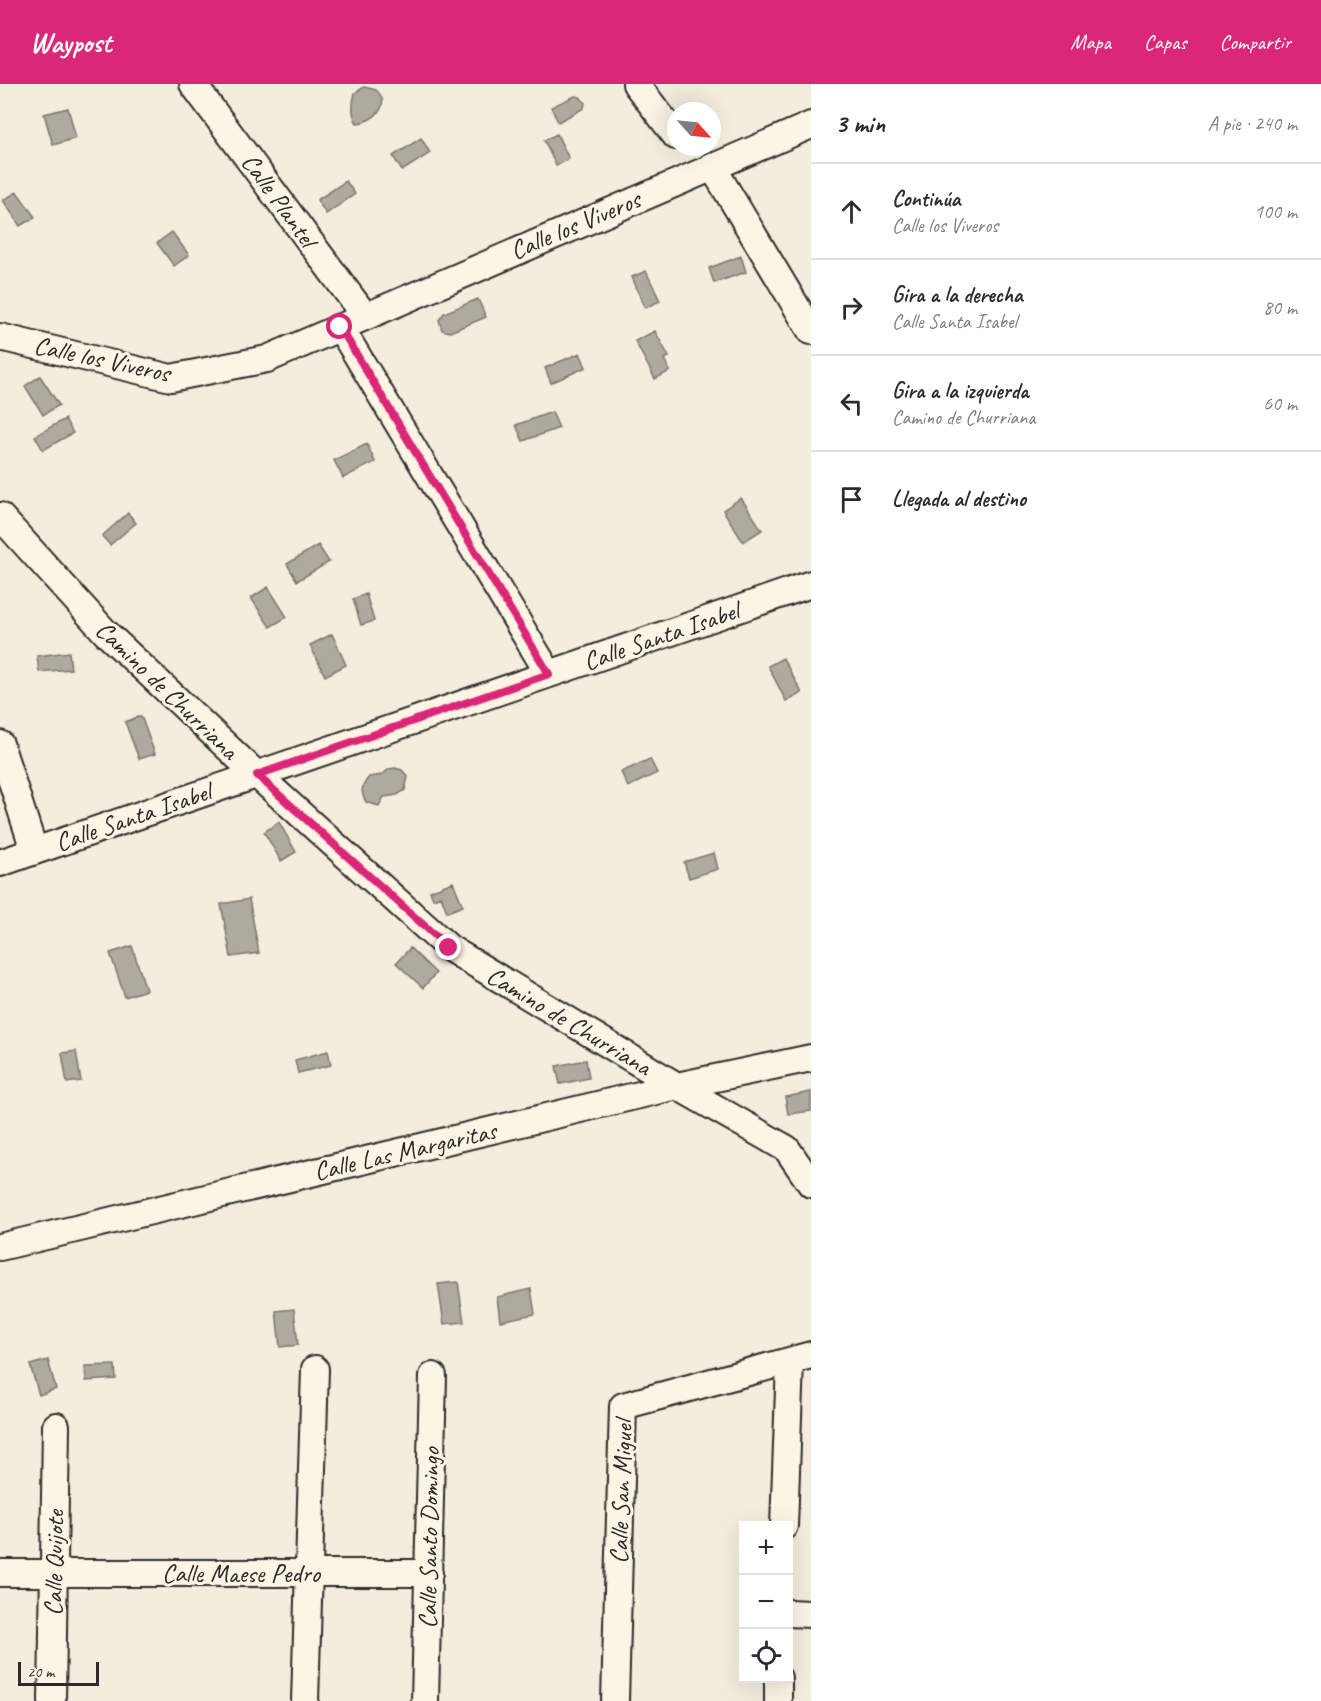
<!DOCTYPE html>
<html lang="es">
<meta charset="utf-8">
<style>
body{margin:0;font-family:Caveat,sans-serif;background:#f2f2f3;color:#2b2b33}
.controls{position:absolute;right:18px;bottom:18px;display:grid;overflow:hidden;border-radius:0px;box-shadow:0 6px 24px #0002}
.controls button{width:54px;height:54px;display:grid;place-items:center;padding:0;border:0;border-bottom:2px solid #e1e1e2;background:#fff;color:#2b2b33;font:30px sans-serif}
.compass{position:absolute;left:667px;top:18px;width:54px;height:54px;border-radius:50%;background:#fff;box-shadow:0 6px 24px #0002;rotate:117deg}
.scale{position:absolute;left:18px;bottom:15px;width:81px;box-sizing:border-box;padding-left:6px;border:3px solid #2b2b2b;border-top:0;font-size:16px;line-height:21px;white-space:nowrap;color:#2b2b2b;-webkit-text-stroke:4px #fcf5e5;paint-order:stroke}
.stop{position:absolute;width:18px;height:18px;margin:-14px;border:4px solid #db2777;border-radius:50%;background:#fff}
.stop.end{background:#db2777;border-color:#fff;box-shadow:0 2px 6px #0008}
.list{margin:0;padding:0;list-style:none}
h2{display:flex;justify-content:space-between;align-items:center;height:78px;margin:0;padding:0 24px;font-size:26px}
h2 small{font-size:20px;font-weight:400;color:#7c7c81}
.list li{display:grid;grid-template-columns:39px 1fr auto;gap:18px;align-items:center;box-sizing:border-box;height:96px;padding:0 24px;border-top:2px solid #e1e1e2}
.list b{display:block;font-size:22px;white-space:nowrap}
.list p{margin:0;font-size:20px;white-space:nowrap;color:#7c7c81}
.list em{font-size:20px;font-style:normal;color:#7c7c81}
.icon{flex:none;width:33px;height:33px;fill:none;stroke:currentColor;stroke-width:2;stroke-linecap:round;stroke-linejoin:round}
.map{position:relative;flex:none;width:811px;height:1617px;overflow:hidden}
header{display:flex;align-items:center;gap:36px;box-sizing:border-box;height:84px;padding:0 30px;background:#db2777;color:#fff}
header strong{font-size:28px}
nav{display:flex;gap:33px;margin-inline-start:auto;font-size:21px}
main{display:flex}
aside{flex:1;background:#fff}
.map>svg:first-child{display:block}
.water{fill:#afaaa0;stroke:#7a7771;stroke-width:1.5}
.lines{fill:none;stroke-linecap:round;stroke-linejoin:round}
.minor-casing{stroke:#2b2b2b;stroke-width:30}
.minor{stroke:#fcf5e5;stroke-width:26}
.route{stroke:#db2777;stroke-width:8}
.labels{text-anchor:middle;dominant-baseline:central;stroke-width:6;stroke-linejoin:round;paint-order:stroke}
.street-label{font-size:26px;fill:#2b2b2b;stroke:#fcf5e5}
</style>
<header>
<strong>Waypost</strong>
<nav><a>Mapa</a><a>Capas</a><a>Compartir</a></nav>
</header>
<main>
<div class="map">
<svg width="811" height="1617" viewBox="0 0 811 1617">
<rect width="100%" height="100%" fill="#f4edde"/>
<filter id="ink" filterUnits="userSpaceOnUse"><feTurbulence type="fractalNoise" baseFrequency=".0167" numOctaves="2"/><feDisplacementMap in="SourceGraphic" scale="12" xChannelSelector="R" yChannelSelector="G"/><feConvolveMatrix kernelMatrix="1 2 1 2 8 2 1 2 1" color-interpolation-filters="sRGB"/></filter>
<g filter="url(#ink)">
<path class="water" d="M364,3l12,3c17,15 -3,32 -19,33 -6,-9 -5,-19 -2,-30z
M575,12l5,1 5,6 -1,5 -26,14 -7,-15z
M68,24l8,30 -23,7 -9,-31z
M557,50l12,25 -13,7 -12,-26z
M421,54l9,15 -28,18 -9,-15z
M346,97l9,13 -29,20 -9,-14z
M17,108l18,25 -15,9 -17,-26z
M172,148l17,23 -15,11 -17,-23z
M741,172l5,16 -32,11 -5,-15z
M646,187l14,30 -15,7 -13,-31z
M478,215l8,18 -36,15 -8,-2 -3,-10 5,-7z
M655,247l14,26 -5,2 6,12 -15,8 -20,-38z
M580,269l6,14 -35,16 -6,-15z
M40,292l19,29 -16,10 -18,-29z
M552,328l7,16 -36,13 -7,-16z
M65,335l8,14 -30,17 -8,-14z
M367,360l8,18 -32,16 -9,-18z
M741,414l21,32 -19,12 -20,-32z
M128,429l8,10 -26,22 -8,-9z
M318,461l11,17 -32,19 -10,-17z
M268,503l19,30 -17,10 -19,-29z
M366,510l8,27 -13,4 -8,-26z
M332,550l14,31 -21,11 -15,-31z
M69,568l2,17 -32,3 -2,-16z
M783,574l19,35 -16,8 -18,-35z
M141,632l14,38 -16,5 -14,-37z
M650,675l7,14 -29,14 -7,-15z
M395,684l7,2 6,7 -3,13 -8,5 -13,2 -5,9 -13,-4c-6,-11 -5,-15 3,-25l13,-2 7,-6z
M279,738l17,30 -15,9 -17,-29z
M714,769l4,16 -29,9 -5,-16z
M453,798l10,24 -16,6 -6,-16 -8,3 -3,-8z
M249,815l10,54 -28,4 -10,-53z
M132,862l14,44 -21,7 -15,-44z
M410,864l26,25 -13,15 -27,-25z
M76,967l5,30 -14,2 -5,-30z
M328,967l3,14 -33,8 -3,-13z
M586,976l3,18 -29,6 -4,-18z
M811,1008v19l-23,3 -3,-17z
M458,1198l6,40 -20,2 -6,-40z
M531,1205l4,25 -35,7 -3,-24z
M294,1225l4,36 -18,2 -4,-36z
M48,1276l8,29 -17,6 -9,-30z
M115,1281l1,14 -30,2 -1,-15z"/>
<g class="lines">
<g class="minor-casing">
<path id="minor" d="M193,0l172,232
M636,0l40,52
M712,82l99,165
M340,243l209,347
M0,253l171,41 96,-19 544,-234
M0,432l106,117 151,142 192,173 228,138 110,63 24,35
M0,660l34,106
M0,779l811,-279
M0,1163l677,-161 134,-28
M784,1442l6,-164
M0,1489h429
M788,1529l23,1
M52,1617l4,-275
M305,1617l10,-332
M425,1617l8,-325
M615,1617l8,-295 188,-51
M778,1617v-23"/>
</g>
<use href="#minor" class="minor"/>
</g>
</g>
<g class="lines" filter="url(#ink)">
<path class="route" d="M340,243l209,347 -292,101 192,173"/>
</g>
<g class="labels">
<g class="street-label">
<text transform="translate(279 116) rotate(54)">Calle Plantel</text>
<text transform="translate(575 141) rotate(-23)">Calle los Viveros</text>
<text transform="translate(102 275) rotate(12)">Calle los Viveros</text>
<text transform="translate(661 552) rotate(-19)">Calle Santa Isabel</text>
<text transform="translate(167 606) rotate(44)">Camino de Churriana</text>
<text transform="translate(133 733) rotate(-19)">Calle Santa Isabel</text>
<text transform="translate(569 937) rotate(31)">Camino de Churriana</text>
<text transform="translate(405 1067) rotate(-13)">Calle Las Margaritas</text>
<text transform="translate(621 1408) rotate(-88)">Calle San Miguel</text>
<text transform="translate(429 1454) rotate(-89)">Calle Santo Domingo</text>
<text transform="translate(54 1479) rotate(-89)">Calle Quijote</text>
<text x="241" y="1489">Calle Maese Pedro</text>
</g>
</g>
</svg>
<div class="controls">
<button>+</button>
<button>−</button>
<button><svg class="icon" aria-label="locate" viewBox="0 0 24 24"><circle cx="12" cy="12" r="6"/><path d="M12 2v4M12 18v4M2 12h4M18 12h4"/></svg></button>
</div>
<svg class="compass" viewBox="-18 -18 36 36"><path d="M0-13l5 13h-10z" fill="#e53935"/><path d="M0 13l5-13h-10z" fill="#7c7c81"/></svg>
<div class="scale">20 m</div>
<div class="stop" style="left:340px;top:243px"></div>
<div class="stop end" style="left:449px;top:864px"></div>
</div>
<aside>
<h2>3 min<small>A pie · 240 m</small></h2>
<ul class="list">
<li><svg class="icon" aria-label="ahead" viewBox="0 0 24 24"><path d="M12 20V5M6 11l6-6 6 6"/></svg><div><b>Continúa</b><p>Calle los Viveros</p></div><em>100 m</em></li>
<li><svg class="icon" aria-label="right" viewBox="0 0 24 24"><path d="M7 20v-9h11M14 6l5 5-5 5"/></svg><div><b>Gira a la derecha</b><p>Calle Santa Isabel</p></div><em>80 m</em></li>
<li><svg class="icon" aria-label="left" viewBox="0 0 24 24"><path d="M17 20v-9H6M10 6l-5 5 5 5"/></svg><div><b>Gira a la izquierda</b><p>Camino de Churriana</p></div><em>60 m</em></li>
<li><svg class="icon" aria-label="arrive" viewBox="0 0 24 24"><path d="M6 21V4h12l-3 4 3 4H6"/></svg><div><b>Llegada al destino</b></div></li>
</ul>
</aside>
</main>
